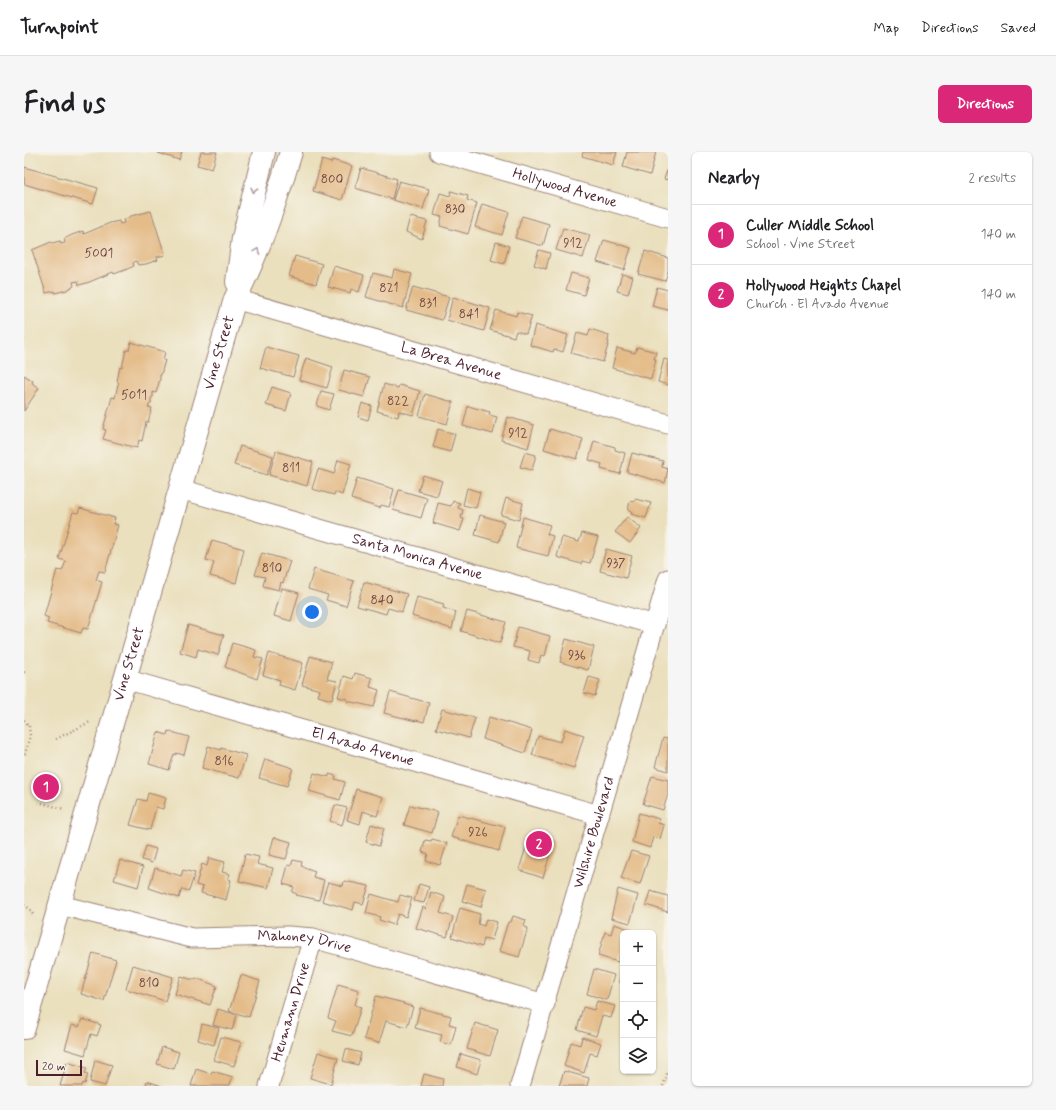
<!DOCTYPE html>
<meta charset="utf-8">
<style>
body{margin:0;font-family:Mynerve,sans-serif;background:#f6f6f6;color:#202124}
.controls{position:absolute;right:12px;bottom:12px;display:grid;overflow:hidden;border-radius:6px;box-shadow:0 1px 3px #0004}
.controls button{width:36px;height:36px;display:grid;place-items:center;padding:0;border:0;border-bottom:1px solid #e0e0e0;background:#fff;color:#202124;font:20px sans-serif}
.scale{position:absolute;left:12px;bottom:10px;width:46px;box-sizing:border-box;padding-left:4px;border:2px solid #4a1f2b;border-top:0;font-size:11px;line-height:14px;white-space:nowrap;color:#4a1f2b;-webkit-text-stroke:3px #f7f3e8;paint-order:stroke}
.you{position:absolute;left:288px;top:460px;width:14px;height:14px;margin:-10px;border:3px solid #fff;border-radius:50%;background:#1a73e8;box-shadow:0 0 0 6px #1a73e833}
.badge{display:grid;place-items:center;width:26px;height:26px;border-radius:50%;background:#db2777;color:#fff;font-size:13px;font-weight:700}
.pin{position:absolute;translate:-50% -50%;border:2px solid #fff;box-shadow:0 1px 4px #0006}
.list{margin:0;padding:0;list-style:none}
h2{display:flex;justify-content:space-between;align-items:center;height:52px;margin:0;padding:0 16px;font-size:17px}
h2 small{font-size:13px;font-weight:400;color:#757577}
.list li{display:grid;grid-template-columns:26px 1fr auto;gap:12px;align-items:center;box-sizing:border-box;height:60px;padding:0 16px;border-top:1px solid #e0e0e0}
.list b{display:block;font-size:15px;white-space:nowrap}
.list p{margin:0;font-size:13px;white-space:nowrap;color:#757577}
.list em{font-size:13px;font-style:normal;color:#757577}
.icon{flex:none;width:22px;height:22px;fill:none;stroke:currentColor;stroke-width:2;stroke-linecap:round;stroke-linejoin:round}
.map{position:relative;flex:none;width:644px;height:934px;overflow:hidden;border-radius:6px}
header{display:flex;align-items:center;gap:24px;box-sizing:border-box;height:56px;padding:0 20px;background:#fff;border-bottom:1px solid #e0e0e0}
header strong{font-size:19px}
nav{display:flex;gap:22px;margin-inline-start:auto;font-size:14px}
.intro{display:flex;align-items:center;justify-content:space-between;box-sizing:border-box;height:96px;padding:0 24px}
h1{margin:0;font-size:28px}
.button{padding:10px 18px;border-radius:6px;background:#db2777;color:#fff;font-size:14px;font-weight:700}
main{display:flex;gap:24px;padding:0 24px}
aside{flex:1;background:#fff;border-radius:6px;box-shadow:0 1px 3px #0004}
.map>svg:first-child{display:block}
.building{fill:#e4bc89}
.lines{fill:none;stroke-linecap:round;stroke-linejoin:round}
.street-casing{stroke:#9a8074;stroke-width:21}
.secondary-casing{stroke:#9a8074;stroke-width:24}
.path{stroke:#9a8074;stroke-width:2.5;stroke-dasharray:1 3;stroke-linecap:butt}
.street{stroke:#fff;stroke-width:19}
.secondary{stroke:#fff;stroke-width:22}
.oneway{stroke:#ae9aa0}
.labels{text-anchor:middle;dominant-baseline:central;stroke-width:3.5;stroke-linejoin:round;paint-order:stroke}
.number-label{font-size:13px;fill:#704642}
.street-label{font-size:15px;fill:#4a1f2b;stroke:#f7f3e8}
</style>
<header>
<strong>Turnpoint</strong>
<nav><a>Map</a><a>Directions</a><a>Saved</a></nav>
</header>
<div class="intro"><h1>Find us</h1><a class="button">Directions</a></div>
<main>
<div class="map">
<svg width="644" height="934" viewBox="0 0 644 934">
<rect width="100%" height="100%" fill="#f7f3e8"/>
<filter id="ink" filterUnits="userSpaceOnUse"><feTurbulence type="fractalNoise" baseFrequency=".025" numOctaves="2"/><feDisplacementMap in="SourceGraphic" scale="8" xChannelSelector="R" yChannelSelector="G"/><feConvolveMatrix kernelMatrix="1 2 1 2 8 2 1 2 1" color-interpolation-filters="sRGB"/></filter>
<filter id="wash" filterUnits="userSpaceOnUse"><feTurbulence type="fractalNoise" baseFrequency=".012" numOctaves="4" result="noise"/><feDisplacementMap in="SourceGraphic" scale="16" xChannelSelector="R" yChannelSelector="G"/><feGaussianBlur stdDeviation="0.9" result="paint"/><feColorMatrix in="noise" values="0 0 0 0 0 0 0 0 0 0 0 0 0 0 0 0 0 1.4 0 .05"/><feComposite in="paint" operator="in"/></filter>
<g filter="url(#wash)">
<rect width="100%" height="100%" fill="#eae0be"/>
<g id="blocks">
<path class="building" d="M134,0h24l-3,8 -21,-7z
M177,0h16l-5,17 -15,-4z
M559,0h34l-4,13 -31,-9z
M603,0h29l-6,23 -27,-8z
M298,8l9,3 1,-3 20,6 -10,34 -29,-9z
M0,15l74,21 -5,16 -69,-20z
M337,16l36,11 -5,20 -37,-11z
M644,16v12l-4,-1z
M375,29l30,8 -6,20 -30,-9z
M427,39l17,5 -1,4 10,3 -9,31 -28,-8 2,-9 -8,-2 6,-22 10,3z
M458,52l27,8 -7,23 -27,-8z
M127,59l14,44 -8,2 1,3 -12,4 -8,1 -2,-4 -3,2 1,3 -9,4 -11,4 -1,-2 -26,11 -8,2 -1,-4 -5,1 1,4 -7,4 -12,3v-2l-9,2 -14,-43 19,-8 1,1 8,-2 1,3 4,-1 -1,-4 8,-4 11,-4 1,3 26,-11 9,-2 1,3 4,-1 -1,-3 8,-4z
M498,64l27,8 -6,22 -28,-8z
M386,65l17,4 -5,18 -16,-7z
M539,76l27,7 -7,23 -27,-8z
M580,88l27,8 -7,22 -27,-8z
M472,90l13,4 -5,18 -13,-4z
M515,98l11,3 -4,16 -12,-4z
M621,99l23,7v13l-3,10 -27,-7z
M271,104l27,8 -6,20 -27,-8z
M310,114l30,9 -5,17 -8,-3 -1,4 -22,-6z
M370,117l18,5 -9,34 -37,-11 7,-24 19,5z
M547,121l18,5 -5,17 -18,-5z
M598,122l11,3 -5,17 -11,-3z
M389,135l36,10 -7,23 -36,-10z
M633,135l11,3v20l-16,-4z
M429,145l37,11 -6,23 -37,-11z
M472,158l20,6 1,-4 15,4 -6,18 -10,-3 -2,6 -24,-7z
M511,173l33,10 -5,17 -9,-3 -1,3 -23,-7z
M566,177l19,6 -1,7h1l-6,20 -32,-9 6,-20 11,3z
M107,190l34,10 -2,8h2l-4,15h-1v4l-4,14 -3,-1v5l-2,1v5l-3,4 4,1 -4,14h-2l-4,19 -3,-1 -2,8 -34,-9 3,-9 -3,-1 9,-32 3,1 3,-14 1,-1 -2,-2 3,-14 2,1 4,-18h3z
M242,195l33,9 -6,21 -33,-9z
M613,195l19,5 -2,7h2l-5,20 -39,-11 5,-20 18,5z
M282,206l27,9 -6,21 -28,-8z
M640,207l4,1v25l-10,-3z
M320,218l26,7 -6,20 -25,-7z
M0,223l9,6 -1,2 7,5 -15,23z
M360,232l14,4 1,-3 21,6 -7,24 -14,-4 -1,6 -21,-6z
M248,235l19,6 -5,18 -20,-6z
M297,239l13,3 -5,16 -12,-4z
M401,242l28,8 -6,22 -28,-8z
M338,251l10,3 -4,14 -10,-3z
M444,254l22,6 -1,3 8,2 -4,17 -30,-8z
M484,265l26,8 -6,23 -27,-8z
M414,277l17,5 -5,18 -17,-5z
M526,277l33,10 -6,20 -33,-10z
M570,289l21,6v3l10,3 -5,21 -19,-5 1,-5 -13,-4z
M216,294l33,10 -6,19 -33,-10z
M252,299l37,11 -6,24 -38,-11z
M501,300l11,3 -4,15 -12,-3z
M608,301l31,8 -1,6 6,2 -3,14 -38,-11z
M314,308l13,4 -9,31 -7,-3 -1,3 -22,-6 6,-20 16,5z
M399,323l19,6 -5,15 -19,-5z
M333,326l37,11 -5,18 -8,-2 -1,3 -29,-9z
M443,336l13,4 -4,16 -13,-3z
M375,338l28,8 -6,20 -28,-8z
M482,346l17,5 -4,17 -18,-5z
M611,347l16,4 -5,15 -15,-4 1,-3 -4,-1 2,-9 4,1z
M429,349l7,2 -2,5 5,2 -2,8 3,1 -4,12 -27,-8 5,-20 13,3z
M56,356l35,10 -2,6 5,1 -13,47 -6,-1 -3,9 6,2 -14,47 -5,-1 -2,5 -34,-10 2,-5 -5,-2 13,-46 5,1 4,-10 -7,-2 14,-47 5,1z
M456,363l24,7 -5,20 -24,-7z
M499,365l27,8 -3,9 6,2 -5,20 -32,-8z
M603,365l14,11 -11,15 -15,-11z
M558,381l16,4 -8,26 -8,-2 -1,3 -24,-7 5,-20 17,5z
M188,388l32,9 -8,34 -26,-7 4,-14 -8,-2z
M582,397l26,7 -6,22 -26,-7z
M238,401l28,8 -7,22 -2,-1 -2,8 -16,-4 2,-9 -10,-2z
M290,417l40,12 -8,25 -20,-6 2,-5 -20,-6z
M340,430l43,12 -5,18 -14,-4 -2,6 -29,-8z
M258,436l17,5 -8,28 -17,-5z
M393,445l27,7 -1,4 13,4 -4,17 -40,-13z
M443,459l39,11 -6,21 -39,-12z
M164,473l36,10 -6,20 -20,-6 -2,8 -16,-5z
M494,475l32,9 -5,20 -4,-1 -2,8 -11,-3 2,-9 -17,-4z
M542,487l28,8 -6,23 -28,-8z
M208,491l24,7 -2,7 9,2 -6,20 -32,-12z
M245,501l34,10 -8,27 -16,-5 1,-5 -17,-5z
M286,504l22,6 -5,17 10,2 -5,19 -14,-4 2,-6 -18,-5z
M331,521l17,5 -2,9 9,3 -5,17 -27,-6v-2l-9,-2 6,-21 9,3z
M565,525l11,3 -5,16 -11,-3z
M366,540l39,11 -5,19 -8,-2v1l-32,-8z
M418,557l33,9 -6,20 -33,-9z
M465,565l43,13 -7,23 -42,-14z
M541,577l19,6 -10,33 -42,-13 6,-19 23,6z
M144,579l21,6 -5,18 -8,-2v2l-2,-1 -5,16 -20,-6 9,-32 9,3z
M639,586l5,1v32l-13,-4z
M184,594l13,4v-2l25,7 -7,23 -37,-10z
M241,607l28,9 -6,18 -28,-8z
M290,621l15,4v-3l7,2 -1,3 10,3 -5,18 -31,-9z
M628,624l16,4v14l-5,16 -20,-6z
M332,637l27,8 -6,19 -14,-5 -3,13 -13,-4z
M124,641l18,5 -3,11 -7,-2 -6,23 -20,-5 8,-26 8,2z
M311,653l12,3 -5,17 -12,-4z
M386,653l28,7 -6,21 -28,-8z
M615,661l20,6 -1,4 6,2 -4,14 -7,-2 -3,11 -18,-6z
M434,663l47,12 -6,24 -48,-14z
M347,672l13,4 -5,18 -13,-4z
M506,682l9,2 1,-2 5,1 -1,3 10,3 -11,37 -24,-8z
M250,685l17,5 -5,17 -17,-4z
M408,687l15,4 -7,22 -14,-4 2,-7 -6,-2 3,-12 6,1z
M122,694l10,3 -4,14 -10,-3z
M607,699l18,5 -9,28 -19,-6z
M221,702l14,3 -2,7 16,4 -5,20 -29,-7z
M185,706l16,4 -3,10 8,2 -2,5 3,1 -5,20 -25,-7 2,-6 -7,-2 6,-21 5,2z
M96,708l23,7 -5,20 -24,-7z
M269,708l9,2 -1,4 14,5 -2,6 11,3 -5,20 -23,-5 1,-1 -5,-2 2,-5 -11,-3 5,-19 3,1z
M131,716l26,8 2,-6 12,3 -6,18 -7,-2 -3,9 -30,-10z
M320,729l25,5 -6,18 -8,-2 -2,8 -31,-9 6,-19 15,4z
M395,732l10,3 -5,16 -10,-2z
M443,732l19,5 -5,18 -19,-6z
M594,737l20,6 -8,28 -19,-5z
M626,739l18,5v16l-22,-7z
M407,740l14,5 -5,16 13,4 -6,20 -31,-9 7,-21 3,2z
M347,742l27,8 2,-7 12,3 -6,19 -8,-3 -4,11 -15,-5 1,-3 -14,-4z
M436,756l20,6 -2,10 6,2 2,-7 11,3 -5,18 -8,-2 -2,9 -30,-10z
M489,764l13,4 -2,7 4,1 -9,29 -20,-6 9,-29h3z
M590,772l18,6 -2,3h-7v12l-5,17 -20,-6 7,-24 6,2z
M69,801l23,7 -12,41 -23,-7z
M109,813l40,12 -8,24 -39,-12z
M570,817l20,6 -7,25 -20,-6z
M599,817v14l-4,-1z
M217,823l19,6 -11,36 -20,-6z
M157,824l9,3h6v-1l21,8 -7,19 -35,-11z
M314,832l21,6 -4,15 6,2 -9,29 -20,-5 4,-10 -8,-3z
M352,844l28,7 -1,1 10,3 -6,20 -21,-6 -7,22 -15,-4z
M573,849l18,5 -4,12 -9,-2 -6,20 -19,-6 6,-23 11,3z
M396,856l31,8 -2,8 7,2 -5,19 -11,-3 2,-7 -27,-7z
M194,857l19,6 -5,15 -19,-5z
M58,867l19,6 -4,11 -6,-2 -6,21 -20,-6 7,-24 7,2z
M451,871l23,7 -8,26 -23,-7z
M178,872l17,4 -5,17 -16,-5z
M197,885l20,5 -7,24 -20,-6z
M558,885l19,6 -4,12 -7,-2 -6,20 -20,-7 7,-24 9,3z
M138,895l17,5 -5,17 -17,-5z
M322,897l15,4 -3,12 -15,-4z
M294,900l20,6 -7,26 -21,-6z
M437,902l20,6 -4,14 -20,-7z
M71,908l17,5 -7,21 -15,-4z
M43,910l20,6 -2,5 3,1 -3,10 -2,-1 -1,3h-22z
M172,917l15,5 1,-3 21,6 -4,9h-38z
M540,919l25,7 -2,8h-28z
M400,922l19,5 -1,7h-21z
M123,929l15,5h-16z"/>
</g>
</g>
<g filter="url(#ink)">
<use href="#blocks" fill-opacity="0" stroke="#9a8074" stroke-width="1"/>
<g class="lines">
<g class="street-casing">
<g id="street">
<path id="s1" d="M415,0l229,66"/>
<path id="s2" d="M211,147l433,125"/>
<path id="s3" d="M156,337l475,136"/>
<path id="s4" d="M101,527l474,136"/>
<path id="s5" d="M36,753l132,33 96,-2 25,2 232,66"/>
<path id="s6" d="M245,934l44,-148"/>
<path id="s7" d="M496,934l148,-507"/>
</g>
</g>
<g class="secondary-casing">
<g id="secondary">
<path d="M213,130l6,-44 21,-86"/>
<path id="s8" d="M0,876l211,-729c24,-47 41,-97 56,-147"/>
</g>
</g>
<path class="path" d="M0,520l2,1
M0,568l5,6 1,10 -6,21
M32,587l34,-17
M14,650l26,7
M0,753l6,4 4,7
M639,934l5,-15"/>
<use href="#street" class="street"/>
<use href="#secondary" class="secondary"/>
</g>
<defs><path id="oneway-chevron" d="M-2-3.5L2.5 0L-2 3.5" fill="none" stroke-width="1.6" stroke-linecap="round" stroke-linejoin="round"/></defs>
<g class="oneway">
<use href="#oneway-chevron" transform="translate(230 38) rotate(104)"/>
<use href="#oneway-chevron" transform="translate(233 99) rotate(-69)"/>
</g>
</g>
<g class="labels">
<g class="number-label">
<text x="308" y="27">800</text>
<text x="431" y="57">830</text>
<text x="549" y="91">912</text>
<text x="75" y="101">5001</text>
<text x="365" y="136">821</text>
<text x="404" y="151">831</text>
<text x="445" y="162">841</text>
<text x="110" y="243">5011</text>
<text x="374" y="249">822</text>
<text x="494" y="281">912</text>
<text x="267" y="316">811</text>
<text x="592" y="411">937</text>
<text x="248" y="416">810</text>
<text x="358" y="448">840</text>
<text x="553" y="503">936</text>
<text x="200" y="609">816</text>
<text x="454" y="680">926</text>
<text x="125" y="831">810</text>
</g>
<g class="street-label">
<text stroke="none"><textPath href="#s1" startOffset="131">Hollywood Avenue</textPath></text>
<text stroke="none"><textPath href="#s8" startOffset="703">Vine Street</textPath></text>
<text stroke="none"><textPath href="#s2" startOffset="225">La Brea Avenue</textPath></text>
<text stroke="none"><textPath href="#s3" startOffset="247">Santa Monica Avenue</textPath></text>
<text stroke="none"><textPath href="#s8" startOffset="379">Vine Street</textPath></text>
<text stroke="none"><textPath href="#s4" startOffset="247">El Avado Avenue</textPath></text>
<text stroke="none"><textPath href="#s7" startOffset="264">Wilshire Boulevard</textPath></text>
<text stroke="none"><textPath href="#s5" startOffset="249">Mahoney Drive</textPath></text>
<text stroke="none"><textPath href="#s6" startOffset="77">Heumann Drive</textPath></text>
</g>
</g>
</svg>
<div class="controls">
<button>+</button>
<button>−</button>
<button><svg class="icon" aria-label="locate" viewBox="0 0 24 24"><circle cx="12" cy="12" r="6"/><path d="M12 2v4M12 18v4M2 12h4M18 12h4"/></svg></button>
<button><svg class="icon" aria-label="layers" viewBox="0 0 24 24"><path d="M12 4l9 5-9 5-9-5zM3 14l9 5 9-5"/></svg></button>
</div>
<div class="scale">20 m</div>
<div class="you"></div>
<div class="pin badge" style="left:22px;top:635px">1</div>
<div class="pin badge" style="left:515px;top:692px">2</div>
</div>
<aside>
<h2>Nearby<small>2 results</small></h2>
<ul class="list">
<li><span class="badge">1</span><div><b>Culler Middle School</b><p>School · Vine Street</p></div><em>140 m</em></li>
<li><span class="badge">2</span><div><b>Hollywood Heights Chapel</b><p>Church · El Avado Avenue</p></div><em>140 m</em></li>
</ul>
</aside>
</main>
